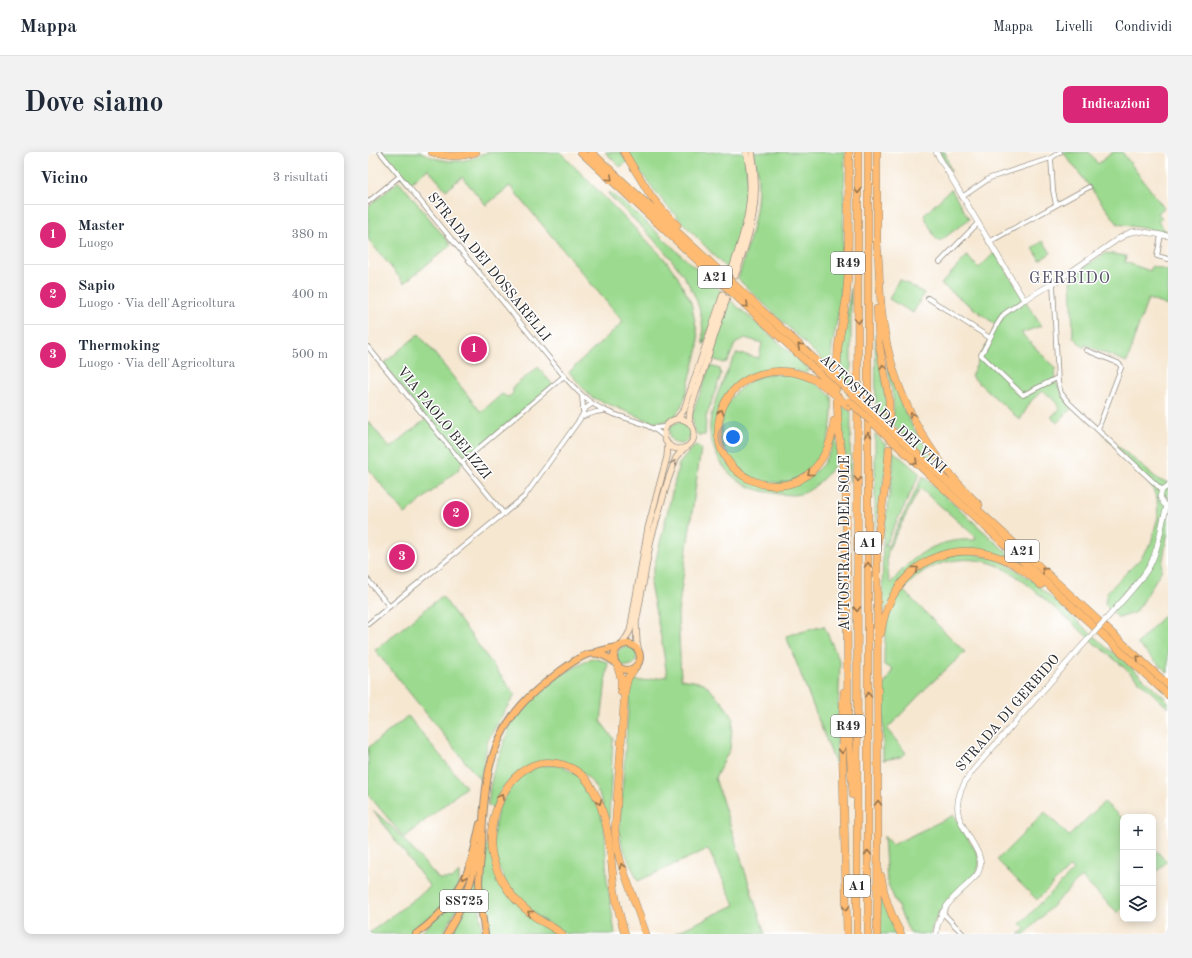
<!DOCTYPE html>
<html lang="it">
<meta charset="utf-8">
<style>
body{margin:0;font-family:"Old Standard TT",serif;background:#f2f2f3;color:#1f2937}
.controls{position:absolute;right:12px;bottom:12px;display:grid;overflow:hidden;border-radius:8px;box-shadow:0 2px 10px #0003}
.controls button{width:36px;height:36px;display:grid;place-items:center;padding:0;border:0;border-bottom:1px solid #e0e1e3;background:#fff;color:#1f2937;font:20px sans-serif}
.you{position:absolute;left:365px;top:285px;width:14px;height:14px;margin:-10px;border:3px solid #fff;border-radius:50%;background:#1a73e8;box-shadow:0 0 0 6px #1a73e833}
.badge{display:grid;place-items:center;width:26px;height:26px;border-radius:50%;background:#db2777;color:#fff;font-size:13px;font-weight:700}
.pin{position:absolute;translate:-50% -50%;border:2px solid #fff;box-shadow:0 1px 4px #0006}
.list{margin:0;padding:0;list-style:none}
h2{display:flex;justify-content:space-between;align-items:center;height:52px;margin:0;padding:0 16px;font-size:17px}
h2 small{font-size:13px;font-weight:400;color:#747a83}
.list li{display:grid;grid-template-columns:26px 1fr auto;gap:12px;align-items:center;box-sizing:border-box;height:60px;padding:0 16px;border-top:1px solid #e0e1e3}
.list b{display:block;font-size:15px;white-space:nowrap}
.list p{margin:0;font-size:13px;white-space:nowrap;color:#747a83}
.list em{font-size:13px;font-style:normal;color:#747a83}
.icon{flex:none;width:22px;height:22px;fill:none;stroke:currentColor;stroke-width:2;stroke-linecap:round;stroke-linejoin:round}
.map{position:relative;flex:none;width:800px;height:782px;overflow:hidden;border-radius:8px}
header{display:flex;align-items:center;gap:24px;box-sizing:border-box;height:56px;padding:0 20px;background:#fff;border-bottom:1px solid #e0e1e3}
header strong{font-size:19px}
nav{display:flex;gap:22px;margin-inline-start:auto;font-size:14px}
.intro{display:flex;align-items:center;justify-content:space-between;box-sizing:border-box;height:96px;padding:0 24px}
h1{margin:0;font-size:28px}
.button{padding:10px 18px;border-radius:8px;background:#db2777;color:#fff;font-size:14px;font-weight:700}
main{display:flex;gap:24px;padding:0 24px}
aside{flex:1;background:#fff;border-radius:8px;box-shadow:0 2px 10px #0003}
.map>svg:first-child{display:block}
.green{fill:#9bda8f;stroke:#63825d;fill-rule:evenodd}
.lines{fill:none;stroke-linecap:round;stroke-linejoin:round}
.minor-casing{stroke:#90897e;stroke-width:5.5}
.tertiary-casing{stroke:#90897e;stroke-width:6}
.secondary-casing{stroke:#90897e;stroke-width:7}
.primary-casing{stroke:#90897e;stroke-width:8}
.trunk-casing{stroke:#90897e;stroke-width:8}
.motorway-casing{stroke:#90897e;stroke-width:8}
.minor{stroke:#fff;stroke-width:4}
.tertiary{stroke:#fff;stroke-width:5}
.secondary{stroke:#ffe4c6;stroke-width:5.5}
.primary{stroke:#ffbb71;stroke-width:6}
.trunk{stroke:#ffbb71;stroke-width:6}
.motorway{stroke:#ffbb71;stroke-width:7}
.tertiary-bridge-casing{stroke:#90897e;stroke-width:6;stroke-linecap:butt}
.motorway-bridge-casing{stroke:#90897e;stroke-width:8;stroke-linecap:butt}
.tertiary-bridge{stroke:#fff;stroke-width:5}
.motorway-bridge{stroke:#ffbb71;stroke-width:7}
.oneway{stroke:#95734e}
.oneway2{stroke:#958878}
.labels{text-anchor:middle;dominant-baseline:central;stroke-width:3;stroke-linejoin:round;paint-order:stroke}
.shield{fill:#fff;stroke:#6b6b6b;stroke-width:1}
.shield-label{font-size:13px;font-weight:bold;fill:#2b2b2b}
.street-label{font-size:14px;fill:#2b2b2b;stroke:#fff}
.quarter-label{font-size:16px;letter-spacing:1px;fill:#575268;stroke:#fff}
</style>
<header>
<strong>Mappa</strong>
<nav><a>Mappa</a><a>Livelli</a><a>Condividi</a></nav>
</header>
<div class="intro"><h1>Dove siamo</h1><a class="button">Indicazioni</a></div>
<main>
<aside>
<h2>Vicino<small>3 risultati</small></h2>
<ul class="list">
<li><span class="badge">1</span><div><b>Master</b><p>Luogo</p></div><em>380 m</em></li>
<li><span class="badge">2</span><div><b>Sapio</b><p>Luogo · Via dell'Agricoltura</p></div><em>400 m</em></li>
<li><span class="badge">3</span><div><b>Thermoking</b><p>Luogo · Via dell'Agricoltura</p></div><em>500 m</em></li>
</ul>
</aside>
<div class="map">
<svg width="800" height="782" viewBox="0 0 800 782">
<rect width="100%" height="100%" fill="#fff"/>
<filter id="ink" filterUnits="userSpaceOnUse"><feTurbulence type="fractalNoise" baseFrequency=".025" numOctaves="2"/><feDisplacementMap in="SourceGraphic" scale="8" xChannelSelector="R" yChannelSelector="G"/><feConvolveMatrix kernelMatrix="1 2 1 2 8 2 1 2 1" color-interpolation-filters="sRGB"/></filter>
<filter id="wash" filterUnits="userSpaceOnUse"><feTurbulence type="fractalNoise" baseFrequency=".012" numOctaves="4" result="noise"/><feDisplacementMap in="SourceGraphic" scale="16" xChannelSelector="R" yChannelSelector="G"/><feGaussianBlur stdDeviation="0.9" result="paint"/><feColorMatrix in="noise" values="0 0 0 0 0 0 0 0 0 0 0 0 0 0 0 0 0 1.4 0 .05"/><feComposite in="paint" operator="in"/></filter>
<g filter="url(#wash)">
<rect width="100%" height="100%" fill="#f6e7d1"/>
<path class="green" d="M12,0h41l13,6 14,3h13l13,-3 13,-6h73l102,104 14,18 15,28 7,35v11l-14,53 -8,14 -12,7h-12l-61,-25 -22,-25 54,-50 -113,-136 -24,19 -24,-28 -16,13 -18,-21 -20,16z
M237,0h16l6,10 -7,5z
M259,0h117c9,44 -1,76 -16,118l-63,-66 -29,-38z
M386,0h91l-3,129 -2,24 -8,42 -1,21 -93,-89c13,-45 27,-80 16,-127z
M571,0h6l6,20z
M695,0h26l9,12 15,-12h9l42,56 -6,5 4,5 -4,3 8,11 -48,-8z
M31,29l52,64 -47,38 -36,-44v-32z
M583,37l18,30 -30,23 -5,-6 -10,-21z
M241,40c26,18 49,42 72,63 13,13 28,23 41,37l-18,52h-1c0,-9 0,-19 -2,-28 -8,-45 -61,-90 -93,-122z
M675,89l8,12 -11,7 -7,-12z
M627,100l46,74 -20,7 34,35 1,15 16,25 -15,15 -6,-6 8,-7c-1,-8 -10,-15 -17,-19l-11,10 -11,19 -49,-44 25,-51 -55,-41 26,-28 12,12z
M738,101l20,3 -1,6 25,9 2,-5 16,5v35l-20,-7 -17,48 1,1 -5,14 -42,-17 -1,3 -11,-11 -2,-61z
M531,127l25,14 -11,20 -24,-14z
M483,136v99l-12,-11 1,-21z
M362,148l78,68 1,3 -3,2 -20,-4 -49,14 -7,6 -9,13 -3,9 7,50 41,26 46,-12 11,-11 7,-13 4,-14 2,-1 2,25c-7,9 -21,26 -32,31 -9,4 -17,3 -27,2 -14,-2 -29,-5 -40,-13 -17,-11 -28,-32 -29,-51 -2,-18 17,-61 27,-77l22,5 3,-15 -17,-5 -10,6 -7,17 -4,2 -14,-5z
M51,182l62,78 21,-18 5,3 3,-1 3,-3v-6l25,-20 15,18 -91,77 -3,7 -54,45 -37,-46v-47l22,27 36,-29 -43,-55z
M507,182l11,64v21l-10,-10z
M519,211l16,45 11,21 25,37 -1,1 -44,-41 -1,-28z
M342,214l10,3 1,6 -15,42 -1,18h-7l-4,-6 -2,-14z
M403,222c28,1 40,3 61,23 1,20 -1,40 -11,59 -4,8 -11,14 -19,19 -31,19 -72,0 -80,-36 -1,-5 0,-10 0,-15 0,-18 13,-34 29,-43 5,-4 13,-5 20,-7z
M472,251l11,9 -1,70 -10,-60z
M301 281a11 11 0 1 1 22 0a11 11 0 1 1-22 0Z
M734,281l57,47 6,2h3v49l-7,40 -20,34 -7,8 -15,5 -11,-10 -3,-5 2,-11 34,-34 10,-15 7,-26 -1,-19 -8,-16z
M507,282l11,11v19l-11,71z
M327,293l6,3 -23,165 3,66 23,4 17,18 12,16 -3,32 -15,29 50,156h-89l-1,-1 60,-28 -27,-56 -70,32 -16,-35 -3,-14 11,-146 2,-6 10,1 25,-5 -5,-34 -12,-58 29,-120z
M525,299l27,23 -35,71 3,1 35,-70 93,85 -14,-5 -27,-7 -58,16 -34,48 -1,-1 1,-74 10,-68zM552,336l56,49 -1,3c-38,-2 -61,14 -84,43l-2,-2 -2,-23 1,-8z
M605,402l20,4 12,5 21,13 8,6 73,66 14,10 47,43v7c-18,-17 -37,-35 -56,-51 -5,-5 -11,-9 -17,-13 -14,-14 -30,-27 -45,-40 -16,-14 -32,-29 -51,-38 -23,-10 -51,-8 -73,4 -9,5 -16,13 -23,20l62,62 -38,35 -40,42 19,24 -5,4 -18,3v-72l10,-19 -9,-4c0,-16 1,-31 3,-46 1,-6 4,-12 7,-17 11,-25 31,-41 58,-47 6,-1 14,0 21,-1z
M74,444l73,99 -11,17 -16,28 -8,40 -105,-130z
M800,459v62l-31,-29z
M456,474l16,36 -4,103 -50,-129z
M249 504a10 10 0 1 1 20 0a10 10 0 1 1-20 0Z
M224,506l16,4 -7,60 12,16 -4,81 -2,-1c-3,-10 -6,-22 -12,-31 -8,-15 -34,-31 -51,-26 -6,1 -13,7 -19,10 -18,11 -24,14 -31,36l-6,-1 2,-18 3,-15 17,-47 20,-25 31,-26z
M40,564l58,71 -62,51 -36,-44v-46z
M192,613l22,13 17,27 6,29 2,45 8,55h-49l-23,-14 -20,-16 -15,-18 -10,-20 -5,-21 1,-15 4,-21 19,-31 22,-12z
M736,650l19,17v89l-5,5 -37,-36 -56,57h-6l6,-5 -5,-5 54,-54 -4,-3 -33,33 -40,-40 48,-48 24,24z
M5,658l22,20 44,49h13l7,-7v11l-4,7 -17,22 -15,14 -10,8h-45l62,-47z
M586,663l24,40c8,24 -25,39 -38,56 -5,6 -7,16 -10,23h-19l-4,-7 -20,-45 -3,-46 8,9z
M120,685l14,49 56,48h-71l-4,-35v-24z
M785,696l14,13 -14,15z
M103,719l-10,29 -18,34h-24l6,-5z
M109,724l5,58h-30l14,-27z
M512,743h1l5,12 13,27h-19z"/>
</g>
<g filter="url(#ink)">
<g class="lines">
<g class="minor-casing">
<path id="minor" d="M12,0l184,224c12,14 23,26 40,34 20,10 45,11 61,28
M683,6l2,32 3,15
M594,45l28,-19 61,-20 9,-6
M0,50l32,-26
M793,83l-4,21 11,3
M621,90l100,-55
M572,110l38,-39
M685,131l5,99 3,11 8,10 93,87
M560,146l62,40
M656,148l-20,14 -6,9 -17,32 42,40 34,-17
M0,195l136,167
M718,198l32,13 3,3v2l-23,61
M214,244l1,11v4
M216,264l12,-4 7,-1
M286,276l9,-1 4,-2
M94,310l102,-86
M0,428l21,26
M0,472l156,-127 56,-78 6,-11 6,-4
M574,760l21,22"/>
</g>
<g class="tertiary-casing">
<path id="tertiary" d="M568,0l88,148 38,-22 56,-39 13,-7 7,-1 30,5
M800,334l-6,4 -2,7 4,7 4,2
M756,447c10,-12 22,-24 28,-38 8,-18 9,-37 15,-55
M568,782c2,-22 16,-36 32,-50 5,-5 11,-9 12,-17 2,-7 -2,-14 -5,-20 -5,-9 -13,-21 -16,-30 -5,-18 4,-34 15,-48l100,-114"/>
</g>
<g class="secondary-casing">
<path id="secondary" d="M363,120c14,-41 26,-76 15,-120
M367,124c16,-44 26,-76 17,-124
M296 282a15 15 0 1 1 30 0a15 15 0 1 1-30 0Z
M309,267l7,-9 39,-116
M321,270l1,-11 37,-113
M254,493l8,-14 18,-103 19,-71 1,-13
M271,500l-2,-9 -1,-20 15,-84 17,-59 8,-22 8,-10"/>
</g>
<g class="primary-casing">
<path id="primary" d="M246 505a13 13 0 1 1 26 0a13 13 0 1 1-26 0Z
M228,500l24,-6
M107,714l4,-18
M48,782c25,-18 46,-43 55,-73 4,-12 6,-25 9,-37
M117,782c-3,-17 -5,-34 -6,-51 0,-14 3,-28 3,-43 2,-52 5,-100 44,-140 11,-12 24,-21 37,-31 21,-15 31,-23 53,-6"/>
</g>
<g class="trunk-casing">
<path id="trunk" d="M79,782c13,-21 22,-44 28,-68"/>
</g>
<g class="motorway-casing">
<path id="motorway" d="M64,0c15,5 30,5 44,0
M213,0l255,237
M223,0l258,239
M256,0l27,44 13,16 13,13
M509,0v95
M509,91c3,26 2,53 6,79 10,72 44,133 96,183
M509,157l2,34 10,56v21
M469,221l1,-26 8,-47 2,-25 1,-123
M469,249l2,35 6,40 1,15 2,231 5,73
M508,264l292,269
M466,269c-2,24 -14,49 -36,60 -15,6 -32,6 -47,-1 -13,-6 -23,-16 -29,-29 -5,-13 -5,-28 0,-42 15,-37 57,-46 91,-30 14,7 25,18 36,28
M503,269l297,274
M513,481c7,-56 55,-94 111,-78 19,5 35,17 49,30
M249,513l4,13v14
M268,514l-8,12 -3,12 -10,140 2,18 3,12 26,74
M476,540l-2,40 5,202
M513,724c3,21 10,40 20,58
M194,782c-6,-5 -14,-9 -21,-13 -12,-8 -24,-18 -33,-31 -9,-12 -16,-29 -17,-44 -2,-40 25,-96 73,-81 12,4 23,13 29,25 18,30 17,69 22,103 2,14 6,27 10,41
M489,782l1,-782
M500,782v-782
M509,782l1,-92 -1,-293c2,-34 11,-67 12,-100"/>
</g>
<use href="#minor" class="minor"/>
<use href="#tertiary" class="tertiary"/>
<use href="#secondary" class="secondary"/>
<use href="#primary" class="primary"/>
<use href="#trunk" class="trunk"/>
<use href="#motorway" class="motorway"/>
<g class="tertiary-bridge-casing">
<path id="tertiary-bridge" d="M706,503l50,-56"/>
</g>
<g class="motorway-bridge-casing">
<path id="motorway-bridge" d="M481,239l27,25
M481,249l22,20"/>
</g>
<use href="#tertiary-bridge" class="tertiary-bridge"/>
<use href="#motorway-bridge" class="motorway-bridge"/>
</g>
<defs><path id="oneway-chevron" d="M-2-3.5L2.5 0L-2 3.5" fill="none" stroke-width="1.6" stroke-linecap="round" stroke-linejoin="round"/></defs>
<g class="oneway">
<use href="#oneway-chevron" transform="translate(242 26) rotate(43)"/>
<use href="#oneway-chevron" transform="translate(490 39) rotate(90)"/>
<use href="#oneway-chevron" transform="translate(378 153) rotate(43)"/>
<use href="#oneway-chevron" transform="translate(490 169) rotate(90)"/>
<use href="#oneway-chevron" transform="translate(432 194) rotate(-137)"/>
<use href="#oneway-chevron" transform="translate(515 215) rotate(-100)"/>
<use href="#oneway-chevron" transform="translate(353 260) rotate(-72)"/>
<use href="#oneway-chevron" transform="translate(544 263) rotate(-117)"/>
<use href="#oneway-chevron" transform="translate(500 283) rotate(-90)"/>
<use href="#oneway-chevron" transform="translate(547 310) rotate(43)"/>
<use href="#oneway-chevron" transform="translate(442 321) rotate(142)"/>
<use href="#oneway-chevron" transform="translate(490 327) rotate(90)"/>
<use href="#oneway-chevron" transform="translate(500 413) rotate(-90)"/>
<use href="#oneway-chevron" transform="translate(548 417) rotate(-37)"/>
<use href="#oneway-chevron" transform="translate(676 418) rotate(-138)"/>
<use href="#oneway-chevron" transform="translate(489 457) rotate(90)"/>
<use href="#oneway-chevron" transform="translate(771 506) rotate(-137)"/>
<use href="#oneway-chevron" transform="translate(500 543) rotate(-90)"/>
<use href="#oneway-chevron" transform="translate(474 599) rotate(88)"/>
<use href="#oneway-chevron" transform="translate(133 645) rotate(-62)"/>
<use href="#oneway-chevron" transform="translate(231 650) rotate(67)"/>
<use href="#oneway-chevron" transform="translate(510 651) rotate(-90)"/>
<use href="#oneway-chevron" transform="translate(500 701) rotate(-90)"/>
<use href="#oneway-chevron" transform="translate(254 714) rotate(-109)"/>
<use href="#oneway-chevron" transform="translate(96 725) rotate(115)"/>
<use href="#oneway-chevron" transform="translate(478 756) rotate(89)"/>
<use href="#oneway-chevron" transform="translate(162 761) rotate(-141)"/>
</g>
<use class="oneway2" href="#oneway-chevron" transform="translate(306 311) rotate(-66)"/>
</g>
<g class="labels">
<g class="shield">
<rect x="463" y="100" width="34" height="22" rx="3"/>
<rect x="330" y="114" width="34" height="22" rx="3"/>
<rect x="487" y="380" width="26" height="22" rx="3"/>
<rect x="637" y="388" width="34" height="22" rx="3"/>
<rect x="463" y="563" width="34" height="22" rx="3"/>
<rect x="476" y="723" width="26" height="22" rx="3"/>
<rect x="72" y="738" width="48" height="22" rx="3"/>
</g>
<g class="shield-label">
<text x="480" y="111">R49</text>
<text x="347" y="125">A21</text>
<text x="500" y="391">A1</text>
<text x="654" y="399">A21</text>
<text x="480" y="574">R49</text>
<text x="489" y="734">A1</text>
<text x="96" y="749">SS725</text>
</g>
<g class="street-label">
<text transform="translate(121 115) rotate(51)">STRADA DEI DOSSARELLI</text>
<text transform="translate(515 262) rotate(43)">AUTOSTRADA DEI VINI</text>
<text transform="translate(76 271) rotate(51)">VIA PAOLO BELIZZI</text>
<text transform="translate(477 391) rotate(-90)">AUTOSTRADA DEL SOLE</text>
<text transform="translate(640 561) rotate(-49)">STRADA DI GERBIDO</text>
</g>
<g class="quarter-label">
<text x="702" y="127">GERBIDO</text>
</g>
</g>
</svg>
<div class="controls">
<button>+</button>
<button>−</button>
<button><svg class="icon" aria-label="layers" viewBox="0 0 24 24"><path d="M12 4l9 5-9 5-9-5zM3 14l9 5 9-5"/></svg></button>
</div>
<div class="you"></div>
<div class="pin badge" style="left:106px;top:197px">1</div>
<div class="pin badge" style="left:88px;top:362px">2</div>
<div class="pin badge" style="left:34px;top:405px">3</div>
</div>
</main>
